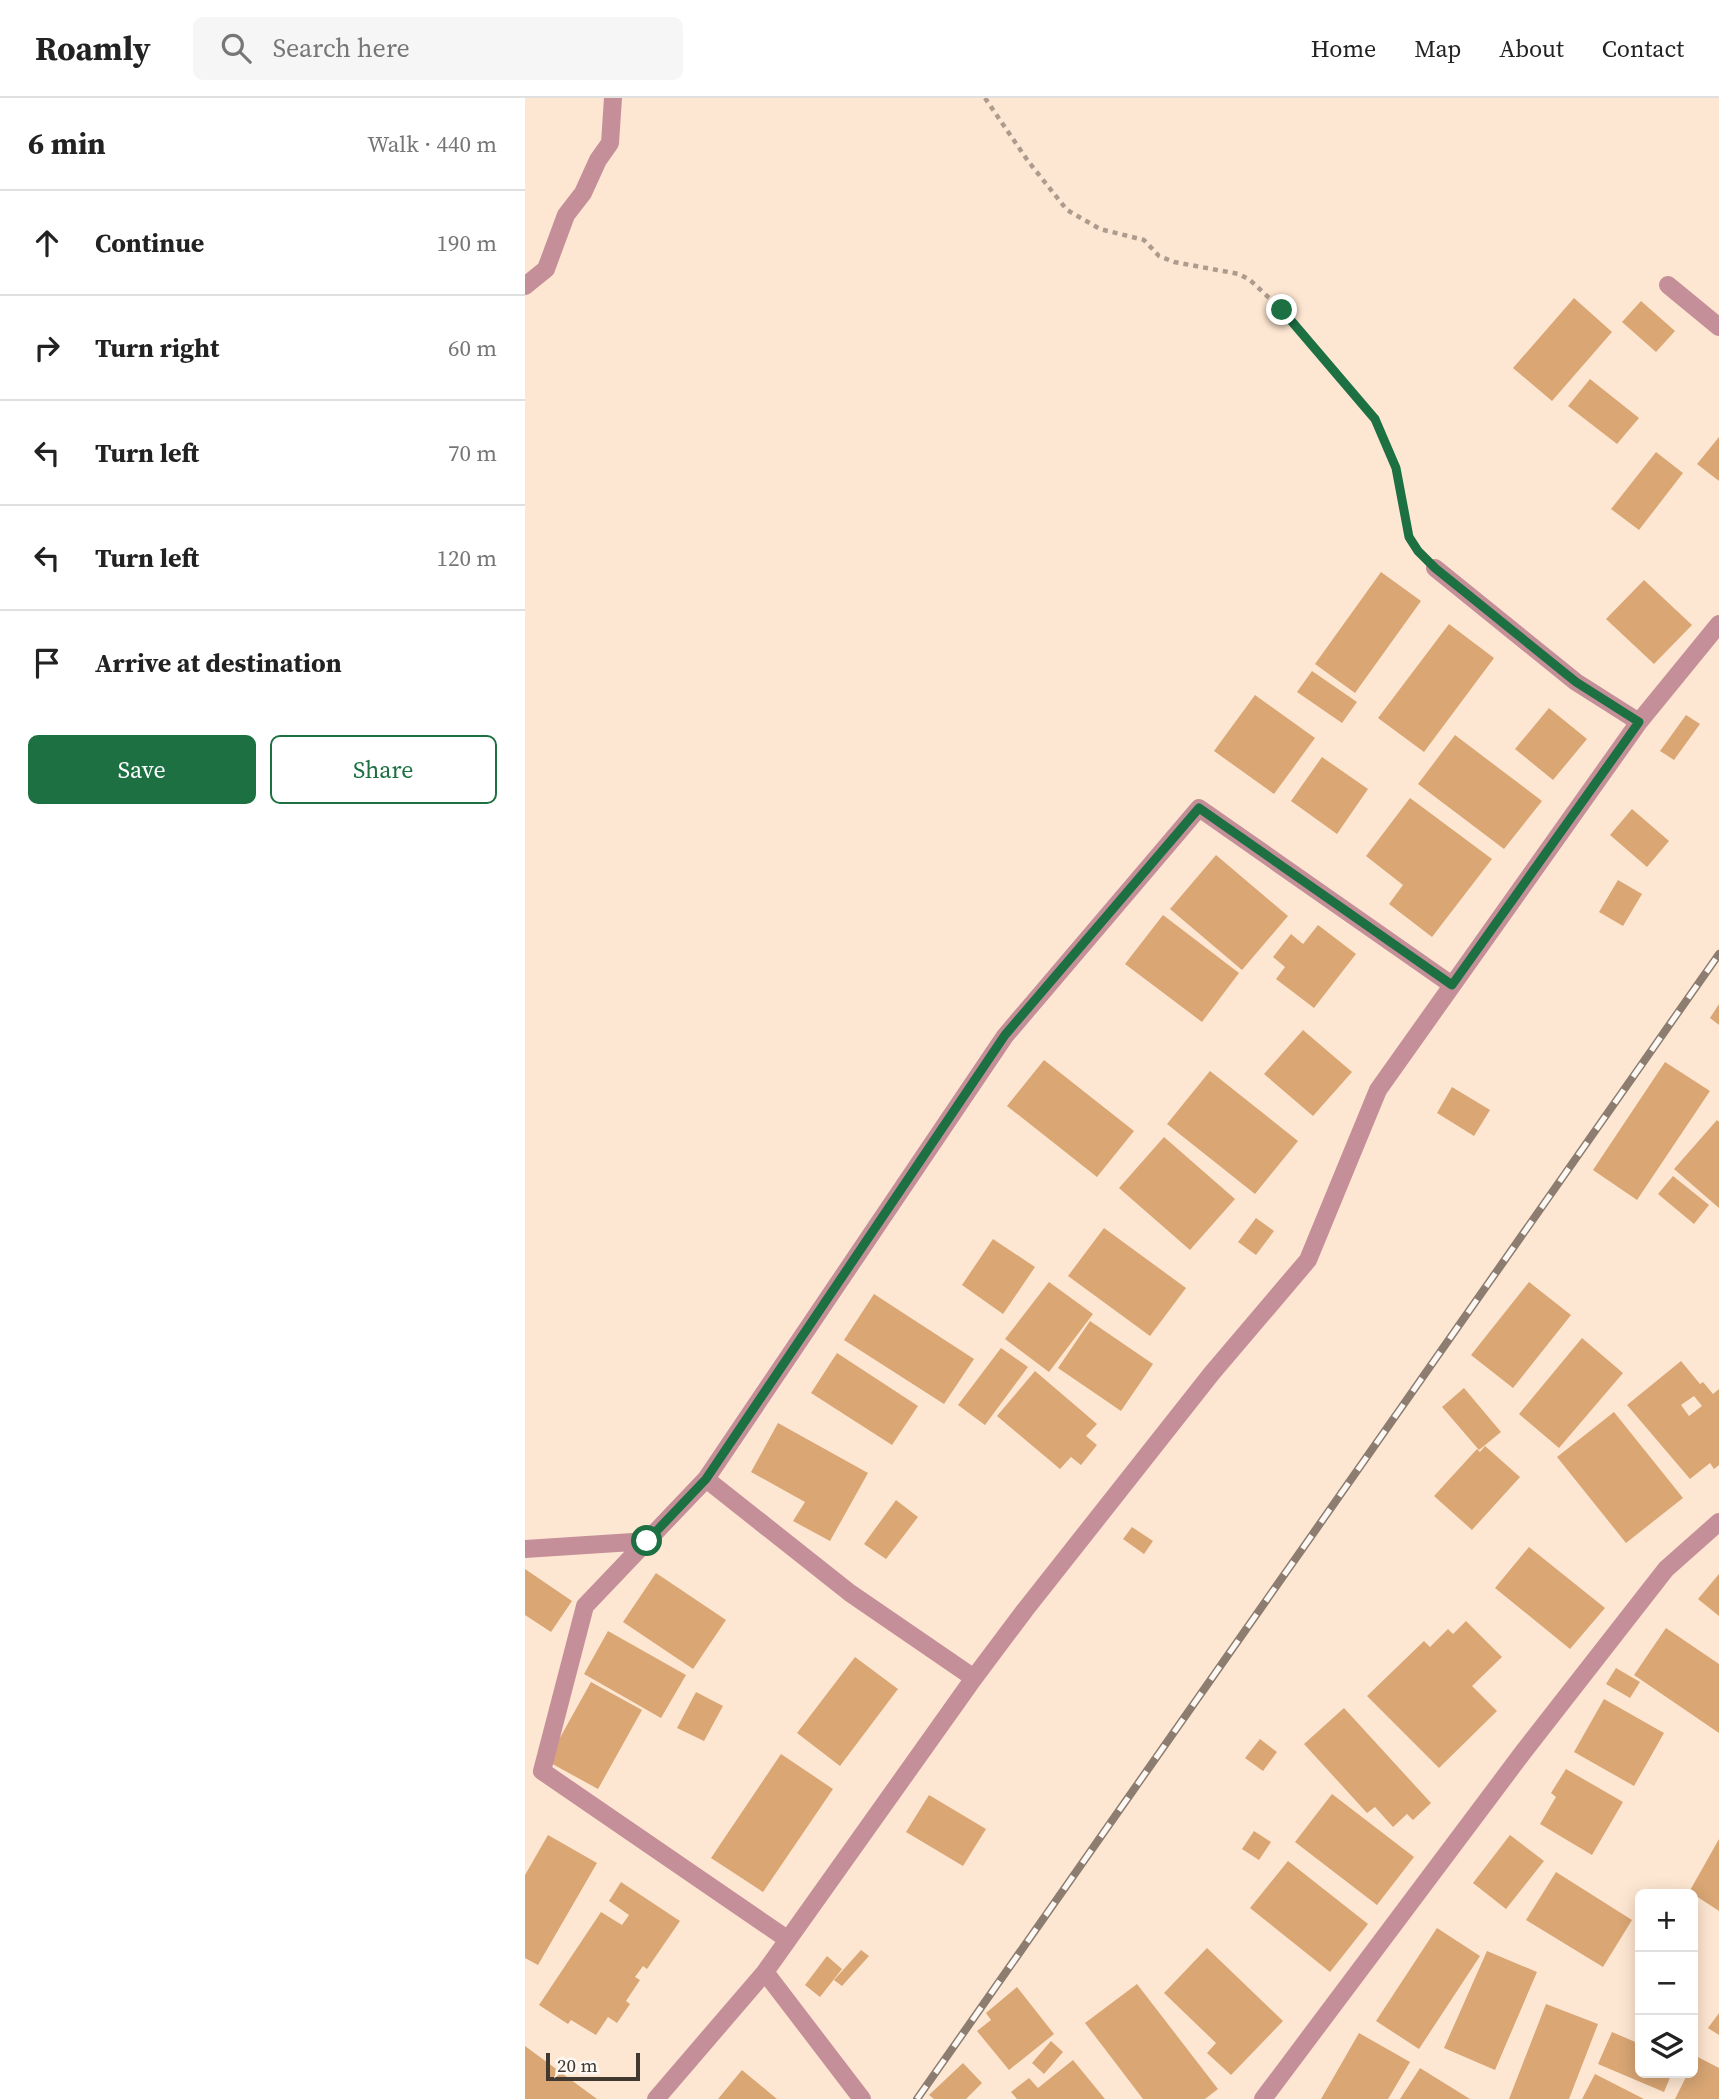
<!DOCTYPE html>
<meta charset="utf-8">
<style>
body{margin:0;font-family:"Source Serif 4",serif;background:#f6f6f6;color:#222}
.controls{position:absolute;right:21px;bottom:21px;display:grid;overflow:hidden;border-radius:10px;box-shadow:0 4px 18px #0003}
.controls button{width:63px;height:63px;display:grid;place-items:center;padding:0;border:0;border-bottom:2px solid #e0e0e0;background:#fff;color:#222;font:35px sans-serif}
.scale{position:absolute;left:21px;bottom:18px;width:94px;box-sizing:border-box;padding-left:7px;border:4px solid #413830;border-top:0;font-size:19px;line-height:24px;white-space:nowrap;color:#413830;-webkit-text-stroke:5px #fdf8f4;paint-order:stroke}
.stop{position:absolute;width:21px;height:21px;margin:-16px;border:5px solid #1c7042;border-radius:50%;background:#fff}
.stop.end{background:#1c7042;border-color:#fff;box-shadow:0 2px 7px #0008}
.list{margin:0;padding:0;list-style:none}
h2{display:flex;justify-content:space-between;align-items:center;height:91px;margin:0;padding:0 28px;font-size:30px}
h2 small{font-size:23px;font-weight:400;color:#767676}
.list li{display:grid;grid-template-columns:46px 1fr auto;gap:21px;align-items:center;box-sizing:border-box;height:105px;padding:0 28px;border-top:2px solid #e0e0e0}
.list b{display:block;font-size:26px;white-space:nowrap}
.list em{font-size:23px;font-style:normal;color:#767676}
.actions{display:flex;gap:14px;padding:21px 28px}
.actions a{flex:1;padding:16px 0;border:2px solid #1c7042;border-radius:10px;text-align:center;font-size:24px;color:#1c7042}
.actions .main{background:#1c7042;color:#fff}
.icon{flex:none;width:38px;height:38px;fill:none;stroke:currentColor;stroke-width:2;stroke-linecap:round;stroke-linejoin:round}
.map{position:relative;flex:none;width:1194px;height:2001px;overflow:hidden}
header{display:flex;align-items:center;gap:42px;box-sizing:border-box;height:98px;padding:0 35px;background:#fff;border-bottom:2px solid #e0e0e0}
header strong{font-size:33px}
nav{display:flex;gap:38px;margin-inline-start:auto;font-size:24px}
.search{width:490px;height:63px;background:#f6f6f6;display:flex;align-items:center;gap:18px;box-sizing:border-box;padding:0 24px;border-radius:10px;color:#767676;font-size:26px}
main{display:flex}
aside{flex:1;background:#fff}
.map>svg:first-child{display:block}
.building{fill:#d9a674;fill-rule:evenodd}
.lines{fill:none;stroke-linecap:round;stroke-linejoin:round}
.path{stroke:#ad9c8d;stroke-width:4.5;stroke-dasharray:5 5;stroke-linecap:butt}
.minor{stroke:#c58f99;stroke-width:18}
.rail-casing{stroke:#8c7d70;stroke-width:8}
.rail{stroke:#fdf8f4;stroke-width:5;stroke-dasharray:16;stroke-linecap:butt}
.route{stroke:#1c7042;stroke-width:9}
</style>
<header>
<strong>Roamly</strong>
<div class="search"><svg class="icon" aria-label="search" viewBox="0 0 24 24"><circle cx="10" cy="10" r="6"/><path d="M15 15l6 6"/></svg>Search here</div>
<nav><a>Home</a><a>Map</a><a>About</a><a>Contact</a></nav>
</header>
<main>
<aside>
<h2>6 min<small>Walk · 440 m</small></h2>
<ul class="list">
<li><svg class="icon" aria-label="ahead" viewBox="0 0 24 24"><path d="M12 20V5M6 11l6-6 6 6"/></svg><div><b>Continue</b></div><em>190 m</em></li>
<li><svg class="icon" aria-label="right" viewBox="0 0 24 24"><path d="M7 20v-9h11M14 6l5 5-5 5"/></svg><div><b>Turn right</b></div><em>60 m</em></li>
<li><svg class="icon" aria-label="left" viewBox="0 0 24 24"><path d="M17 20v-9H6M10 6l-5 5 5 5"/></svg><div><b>Turn left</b></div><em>70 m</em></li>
<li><svg class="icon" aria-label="left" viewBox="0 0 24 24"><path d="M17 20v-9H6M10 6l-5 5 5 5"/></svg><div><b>Turn left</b></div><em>120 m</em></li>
<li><svg class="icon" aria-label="arrive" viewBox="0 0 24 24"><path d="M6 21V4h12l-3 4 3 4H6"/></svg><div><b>Arrive at destination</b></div></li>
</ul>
<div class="actions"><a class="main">Save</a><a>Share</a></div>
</aside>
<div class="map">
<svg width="1194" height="2001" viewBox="0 0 1194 2001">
<rect width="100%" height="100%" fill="#fee7d2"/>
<path class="building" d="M1049,200l38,34 -60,69 -39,-33z
M1116,203l34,30 -19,21 -34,-30z
M1065,281l49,39 -22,26 -49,-38z
M1194,339v44l-22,-17z
M1131,354l27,21 -44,57 -28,-21z
M856,474l40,29 -66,92 -40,-29z
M1119,482l48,45 -38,39 -48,-45z
M924,526l45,34 -70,94 -46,-34z
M787,573l45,31 -15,21 -45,-31z
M730,597l60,43 -41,56 -60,-43z
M1024,610l38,31 -34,41 -38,-31z
M1161,617l14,9 -26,36 -14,-9z
M930,637l87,66 -38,48 -86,-65z
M797,659l46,32 -31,45 -46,-33z
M885,700l82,61 -60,78 -43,-33 14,-19 -37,-29z
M1107,711l37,32 -22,26 -37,-32z
M691,757l72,61 -46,54 -72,-61z
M1093,782l24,14 -19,32 -24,-14z
M638,817l76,58 -37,49 -77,-58z
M793,827l38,29 -42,54 -38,-29 9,-12 -12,-10 18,-23 12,10z
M1194,906v21l-9,-7z
M778,932l49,42 -39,44 -49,-42z
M519,962l90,71 -37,46 -90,-71z
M1140,964l45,29 -73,109 -44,-30z
M685,973l88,70 -43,53 -88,-70z
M927,989l38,23 -16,26 -37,-23z
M1192,1022l2,2v86l-45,-39z
M639,1039l71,62 -45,51 -71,-62z
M1148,1078l36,29 -15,19 -36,-30z
M731,1120l18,13 -18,24 -18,-13z
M579,1130l82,60 -36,48 -82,-60z
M468,1141l42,28 -32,47 -41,-29z
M524,1184l44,32 -44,58 -44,-33z
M1004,1184l42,33 -58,73 -42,-33z
M349,1196l100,65 -30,45 -100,-64z
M565,1223l63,43 -32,47 -63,-43z
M1057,1240l41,35 -64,75 -40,-34z
M476,1250l27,19 -43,58 -27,-20z
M312,1255l81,53 -26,39 -81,-52z
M1156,1263l19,23 3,-2 10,12 6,-5v76l-5,4 -4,-6 -20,16 -63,-74zM1169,1298l8,10 -13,10 -8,-11z
M510,1273l62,53 -11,12 11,9 -16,20 -10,-8 -11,12 -63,-53z
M939,1290l37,44 -22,18 -37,-43z
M1089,1314l69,86 -57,45 -69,-86z
M253,1325l90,50 -38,68 -37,-20 12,-19 -54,-30z
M960,1348l35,31 -48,53 -38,-34 43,-47 3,3z
M371,1402l22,17 -32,42 -22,-15z
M607,1429l21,14 -9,13 -21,-15z
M1004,1449l76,61 -35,41 -75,-61z
M0,1471l47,32 -21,31 -26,-17z
M131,1475l70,47 -33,49 -70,-47z
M1194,1476v42l-21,-17z
M941,1523l36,36 -30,29 25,25 -58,57 -72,-72 57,-55 6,6 18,-18 5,5z
M1141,1530l53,36v69l-85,-58z
M83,1533l78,44 -25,43 -77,-44z
M330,1559l43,32 -58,77 -43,-33z
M1091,1570l24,14 -10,16 -24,-14z
M66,1584l51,28 -44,79 -51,-28z
M171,1594l27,14 -19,35 -27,-13z
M1079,1601l60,34 -30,53 -60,-34z
M819,1610l87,95 -18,17 -6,-6 -14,13 -18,-20 -8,6 -63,-69z
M735,1641l17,13 -14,19 -18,-13z
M256,1656l52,35 -70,103 -52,-34z
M1041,1671l57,33 -31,53 -52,-31 16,-27 -5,-4z
M807,1696l82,63 -37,48 -82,-63z
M404,1697l57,34 -23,37 -57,-34z
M729,1733l17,11 -12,18 -17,-11z
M23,1737l49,28 -59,102 -13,-7v-83z
M985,1737l34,26 -38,48 -33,-26z
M1194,1741v72l-26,-17h-5z
M763,1763l80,63 -38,48 -80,-64z
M1031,1774l76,48 -29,47 -77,-47z
M96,1784l59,39 -33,48 -4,-3 -8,11 5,3 -14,21 4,3 -13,19 -9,-6 -12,18 -25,-15 -3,4 -29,-19 62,-93 21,13 7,-10 -20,-14z
M912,1830l43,28 -61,93 -43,-28z
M682,1850l76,73 -52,54 -24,-22 9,-10 -52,-50z
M336,1852l8,6 -27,30 -8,-6z
M962,1853l50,21 -42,98 -51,-22z
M302,1858l15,13 -22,28 -15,-12z
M612,1886l81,105 -13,10h-62l-58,-76z
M492,1889l37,47 -45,36 -32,-39 14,-11 -5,-7z
M1021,1906l52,20 -29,75h-60z
M1194,1915v22l-11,-7z
M1087,1934l28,12v29h32l-8,19 -66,-28z
M834,1935l51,29 -22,37h-67z
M526,1943l12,11 -19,22 -12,-11z
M0,1948l72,53h-72z
M1171,1958l23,12v31h-44l13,-26h5v-10z
M548,1962l32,39h-88l-6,-7 18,-14 9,10z
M438,1965l19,20 -16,16h-32l-5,-4z
M895,1970l50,31h-70z
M217,1972l35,29h-59z
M1070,1976l49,25h-62z"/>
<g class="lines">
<path class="path" d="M460,0l43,63 39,49 33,19 44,11 15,16 15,6 65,12 11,6 32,30 93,109 21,49 13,70 10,14"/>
<path class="minor" d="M1143,187l51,42
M0,188l21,-17 20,-54 17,-22 15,-33 12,-17 3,-45
M910,470l141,114 63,40
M181,1381l144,114 124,85
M0,1451l123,-8
M262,1841l-245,-168 43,-165 121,-127 299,-443 194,-228 253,177
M240,1874l97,127
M131,2001l109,-127 209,-294 51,-68 187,-237 96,-113 70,-170 261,-368 80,-98
M738,2001l261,-348 142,-182 53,-47"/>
<g class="rail-casing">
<path id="rail" d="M392,2001l802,-1145"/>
</g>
<use href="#rail" class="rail"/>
</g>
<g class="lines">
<path class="route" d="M122,1443l59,-62 299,-444 194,-227 253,177 187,-263 -63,-40 -141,-114 -17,-17 -9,-14 -13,-69 -21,-49 -93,-109"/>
</g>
</svg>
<div class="controls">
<button>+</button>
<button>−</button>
<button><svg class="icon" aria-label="layers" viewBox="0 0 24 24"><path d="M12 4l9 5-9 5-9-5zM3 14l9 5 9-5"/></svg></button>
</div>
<div class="scale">20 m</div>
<div class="stop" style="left:122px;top:1443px"></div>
<div class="stop end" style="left:757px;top:212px"></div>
</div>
</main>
